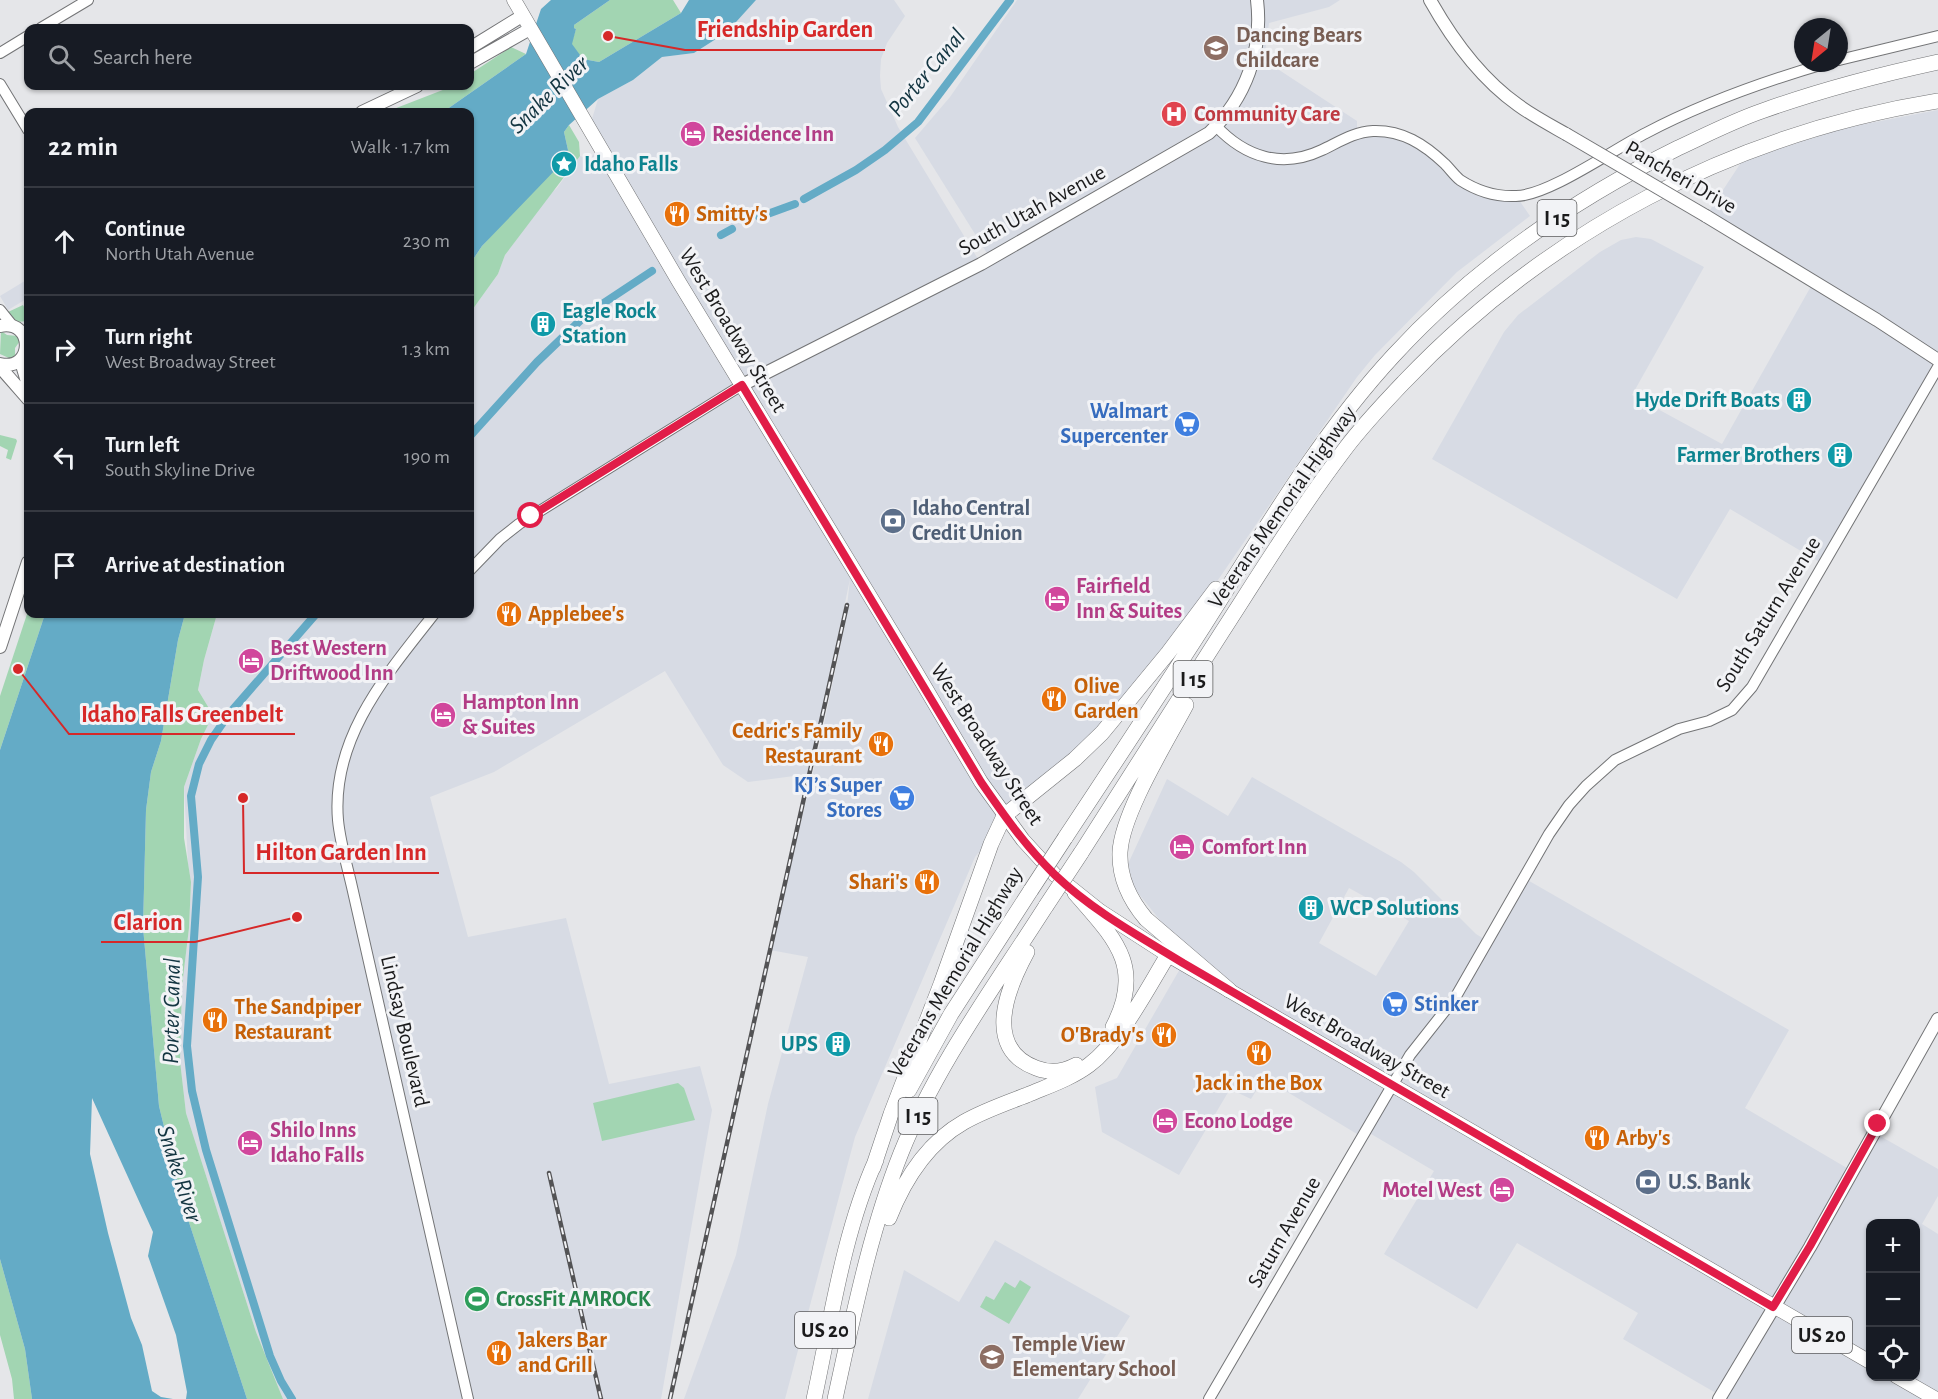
<!DOCTYPE html>
<meta charset="utf-8">
<style>
body{margin:0;font-family:"Alegreya Sans",sans-serif;background:#242831;color:#f1f3f6}
.controls{position:absolute;right:18px;bottom:18px;display:grid;overflow:hidden;border-radius:12px;box-shadow:0 2px 4px #0004}
.controls button{width:54px;height:54px;display:grid;place-items:center;padding:0;border:0;border-bottom:2px solid #363941;background:#171b24;color:#f1f3f6;font:30px sans-serif}
.compass{position:absolute;left:1794px;top:18px;width:54px;height:54px;border-radius:50%;background:#171b24;box-shadow:0 2px 4px #0004;rotate:210deg}
.stop{position:absolute;width:18px;height:18px;margin:-14px;border:4px solid #e11d48;border-radius:50%;background:#fff}
.stop.end{background:#e11d48;border-color:#fff;box-shadow:0 2px 6px #0008}
.list{margin:0;padding:0;list-style:none}
h2{display:flex;justify-content:space-between;align-items:center;height:78px;margin:0;padding:0 24px;font-size:26px}
h2 small{font-size:20px;font-weight:400;color:#9ea1a6}
.list li{display:grid;grid-template-columns:39px 1fr auto;gap:18px;align-items:center;box-sizing:border-box;height:108px;padding:0 24px;border-top:2px solid #363941}
.list b{display:block;font-size:22px;white-space:nowrap}
.list p{margin:0;font-size:20px;white-space:nowrap;color:#9ea1a6}
.list em{font-size:20px;font-style:normal;color:#9ea1a6}
.icon{flex:none;width:33px;height:33px;fill:none;stroke:currentColor;stroke-width:2;stroke-linecap:round;stroke-linejoin:round}
.map{position:relative;flex:none;width:1938px;height:1399px;overflow:hidden}
.search{position:absolute;background:#171b24;box-shadow:0 2px 4px #0004;left:24px;top:24px;width:450px;height:66px;display:flex;align-items:center;gap:15px;box-sizing:border-box;padding:0 21px;border-radius:12px;color:#9ea1a6;font-size:22px}
.panel{position:absolute;background:#171b24;box-shadow:0 2px 4px #0004;left:24px;top:108px;width:450px;height:510px;border-radius:12px}
.map>svg:first-child{display:block}
.built{fill:#d7dbe4;fill-rule:evenodd}
.green{fill:#a2d5b2}
.water{fill:#64abc6}
.lines{fill:none;stroke-linecap:round;stroke-linejoin:round}
.canal{stroke:#64abc6;stroke-width:8}
.tertiary-casing{stroke:#737476;stroke-width:12}
.secondary-casing{stroke:#737476;stroke-width:14}
.primary-casing{stroke:#737476;stroke-width:15}
.motorway-casing{stroke:#737476;stroke-width:16}
.tertiary{stroke:#fff;stroke-width:10}
.secondary{stroke:#fff;stroke-width:12}
.primary{stroke:#fff;stroke-width:14}
.motorway{stroke:#fff;stroke-width:15}
.rail-casing{stroke:#535355;stroke-width:4.5}
.rail{stroke:#f2f3f6;stroke-width:2;stroke-dasharray:7;stroke-linecap:butt}
.secondary-bridge-casing{stroke:#737476;stroke-width:14;stroke-linecap:butt}
.motorway-bridge-casing{stroke:#737476;stroke-width:16;stroke-linecap:butt}
.secondary-bridge{stroke:#fff;stroke-width:12}
.motorway-bridge{stroke:#fff;stroke-width:15}
.route{stroke:#e11d48;stroke-width:8}
.labels{text-anchor:middle;dominant-baseline:central;stroke-width:6;stroke-linejoin:round;paint-order:stroke}
.shield{fill:#f2f3f6;stroke:#5c5c5d;stroke-width:1.5}
.shield-label{font-size:21px;font-weight:bold;fill:#1b1b1c}
.education-label{font-size:22px;font-weight:bold;fill:#785e54;stroke:#f2f3f6;text-anchor:start}
.health-label{font-size:22px;font-weight:bold;fill:#be3a42;stroke:#f2f3f6;text-anchor:start}
.hotel-label{font-size:22px;font-weight:bold;fill:#b23c85;stroke:#f2f3f6;text-anchor:start}
.culture-label{font-size:22px;font-weight:bold;fill:#0d838f;stroke:#f2f3f6;text-anchor:start}
.street-label{font-size:22px;fill:#1b1b1c;stroke:#f2f3f6}
.food-label{font-size:22px;font-weight:bold;fill:#c56008;stroke:#f2f3f6;text-anchor:start}
.shop-label{font-size:22px;font-weight:bold;fill:#366cbe;stroke:#f2f3f6;text-anchor:end}
.service-label{font-size:22px;font-weight:bold;fill:#4e5e75;stroke:#f2f3f6;text-anchor:start}
.leisure-label{font-size:22px;font-weight:bold;fill:#27864d;stroke:#f2f3f6;text-anchor:start}
.water-label{font-size:24px;font-style:italic;fill:#133541;stroke:#f2f3f6}
.leader{fill:none;stroke:#d62828;stroke-width:2}
.callout-dot{fill:#d62828;stroke:#f2f3f6;stroke-width:2}
.callout-label{font-size:24px;text-anchor:middle;font-weight:bold;fill:#d62828;stroke:#f2f3f6;stroke-width:6;stroke-linejoin:round;paint-order:stroke}
</style>
<div class="map">
<svg width="1938" height="1399" viewBox="0 0 1938 1399">
<rect width="100%" height="100%" fill="#e5e6e9"/>
<path class="built" d="M756,0h138l11,16 -18,27 -6,16 -1,17 1,13 17,38 83,137 9,-6 -75,-120 35,-41 67,-97h323l-11,7 -60,16 -5,37 93,61v12l46,1 56,45 58,18 13,19 -73,56 -82,83 -18,22 -189,276 -47,60 -125,119 -21,25 -120,280 -70,262h-101l52,-144 32,-151 40,-147 -38,-7 50,-207 25,-119 5,-45 -41,195 -61,8 -25,-17 -58,-94 -171,101 -64,25 38,140 98,-19 43,166 91,-18 12,44 -51,289h-378l-27,-67 -70,-219 -6,-52 2,-75 7,-58 2,-46 -3,-18 -4,-77 17,-48 12,-24 -15,-25 6,-30 13,-46h253v-301l28,-39 7,-19 43,-59 9,-8 23,-32 9,3 11,-11 -11,-19 9,-30 35,-19 29,-23 32,-4 33,-21z
M1938,110v258l-115,196 -93,-55 -53,90 -245,-140 72,-127 14,-17 82,-63 21,-12 15,-3 15,2 53,28 -72,128 90,49 92,-163 -108,-65 36,-55 102,-33z
M28,279v19l-20,12 -8,-14z
M1252,777l149,85 13,10 62,62 11,7 37,-63 265,152 -44,78 107,63 21,-39 65,37v27l-16,28 16,10v165h-219l2,-3 -98,-57 15,-26 -121,-70 -40,66 -93,-55 50,-83 -68,-40 -4,6 -98,-59 -13,21 -21,-10 -51,86 -77,-43 -7,-45 22,-9 71,-123 -54,-67 -6,-24 39,-85 61,37zM1349,888l60,33 -33,55 -57,-33zM1870,1224h46v152h-46z
M995,1240l135,76 -52,83h-210l36,-129 55,32z"/>
<path class="green" d="M610,0h63l8,13 -82,49 -16,-3 -12,-15 5,-15 -2,-1v-3z
M511,47l15,7 -83,58h-57l67,-26h17v-12z
M569,125l10,17 1,14 -75,99 -7,19 -28,39v-49l12,-18 86,-96 -4,-18z
M23,305l5,9v7l-11,1 -9,-10z
M1,331l6,4 11,1 2,5 -5,7v9l-4,2 -11,-5z
M0,435l16,4 1,2 -6,19 -5,-2 2,-8 -8,-4z
M28,611v3h17l-45,136v-54z
M185,614h32l-13,46 -6,30 15,25 -12,24 -17,48v51l7,44 -2,46 -7,58 -2,75 6,52 70,219 27,67h-36l-65,-198 -23,-95 -16,-179 3,-117 5,-38 10,-31 17,-101z
M678,1083l6,5 11,32 -93,21 -9,-38z
M0,1259l25,90 7,50h-18l-2,-20 -12,-44z
M1020,1280l11,7 -22,37 -29,-17 6,-11 8,4 11,-18 10,6z"/>
<path class="water" d="M551,0h59l-36,25v3l2,1 -4,15 11,15 16,3 82,-49 8,-13h67l-29,32 -33,21 -32,4 -29,23 -35,19 -29,26 -5,7 4,18 -9,16 -77,80 -12,18v-152h-27l83,-58 15,-45z
M45,614h140l-7,26 -17,101 -10,31 -5,38 -3,117 16,179 23,95 65,198h-61l1,-7 -11,-57 -28,-79 5,-24 -61,-134 -2,56 18,79 23,85 11,27 10,46 9,6 12,2h-141l-7,-50 -25,-90v-509z"/>
<g class="lines">
<path class="canal" d="M804,199l52,-29 29,-20 33,-28 92,-122
M759,217l36,-13
M721,235l11,-6
M470,436l67,-74 50,-48 65,-43
M292,1399l-11,-18 -11,-25 -64,-206 -14,-59 -5,-45 11,-169 -7,-81 8,-32 12,-24 18,-26 87,-100"/>
<g class="tertiary-casing">
<path id="tertiary" d="M41,28l47,-28
M0,53l28,-17
M1839,60l99,-24
M0,84l28,46
M1216,126c29,31 66,43 106,24 17,-8 32,-18 51,-19 29,-1 51,13 72,33 5,5 9,11 15,16 17,11 36,17 56,16 32,0 98,-47 130,-63 57,-30 119,-52 181,-70
M0,310l12,15
M470,570l30,-31 19,-15 223,-139
M434,614c-47,60 -103,124 -96,206 2,22 9,45 14,67l116,512
M1209,1399l201,-344 45,-57 94,-164 20,-29 17,-19 29,-26 64,-31 30,-8 23,-11 20,-23 186,-320"/>
</g>
<g class="secondary-casing">
<path id="secondary" d="M1430,0c23,41 50,78 88,105 15,11 32,20 48,29
M470,48l52,-32
M470,63l60,-34
M362,112l55,-26
M1706,216l171,104 61,40
M0,326c35,-7 34,46 0,38
M23,357l-1,8 6,20
M0,367l28,32
M742,385l239,-121 228,-131c37,-35 54,-83 48,-133
M0,647l28,-85
M1719,1399l91,-152 128,-228"/>
</g>
<g class="primary-casing">
<path id="primary" d="M514,0l165,282 237,390 65,110 42,58 32,35 45,36 68,44 702,407
M1896,1376l40,23"/>
</g>
<g class="motorway-casing">
<path id="motorway" d="M1186,705c-19,36 -64,108 -66,147 -1,26 10,48 26,67l83,71
M1065,838c47,-71 94,-142 140,-214 59,-93 114,-188 189,-269 80,-87 179,-155 284,-207 28,-13 55,-27 84,-37 58,-21 116,-36 176,-49
M1081,853c47,-74 94,-147 141,-221 40,-62 79,-125 123,-183 18,-24 39,-46 59,-67 144,-151 329,-248 534,-281
M1075,893c39,45 70,73 38,134
M1027,952c-19,35 -45,96 9,116 13,5 27,4 40,-3
M909,1090l42,-76 80,-124
M873,1168l18,-54 50,-130 50,-140 13,-28 71,-57 27,-26 66,-80 48,-64
M889,1218c15,-38 38,-75 75,-96 19,-11 42,-19 63,-27 21,-9 43,-16 62,-30 32,-24 58,-76 79,-110
M814,1399c17,-78 29,-166 62,-239
M835,1399c18,-82 35,-168 66,-246 36,-89 94,-167 145,-247"/>
</g>
<use href="#tertiary" class="tertiary"/>
<use href="#secondary" class="secondary"/>
<use href="#primary" class="primary"/>
<use href="#motorway" class="motorway"/>
<g class="rail-casing">
<path id="rail" d="M549,1173l52,226
M670,1399l177,-794"/>
</g>
<use href="#rail" class="rail"/>
<g class="secondary-bridge-casing">
<path id="secondary-bridge" d="M1566,134l140,82"/>
</g>
<g class="motorway-bridge-casing">
<path id="motorway-bridge" d="M1031,890l34,-52
M1046,906l35,-53"/>
</g>
<use href="#secondary-bridge" class="secondary-bridge"/>
<use href="#motorway-bridge" class="motorway-bridge"/>
</g>
<g class="lines">
<path class="route" d="M531,516l211,-131 239,397c22,32 45,65 74,93 38,36 84,61 128,88l590,344 37,-61 68,-122"/>
</g>
<defs>
<g id="school-disc" transform="scale(1.35)"><circle r="9.5" fill="#8d6e63" stroke="#f2f3f6"/><path d="M0-5L7-2L0 1L-7-2ZM-4 1L0 2.5L4 1V4Q0 6-4 4Z" fill="#fff"/></g>
<g id="hospital-disc" transform="scale(1.35)"><circle r="9.5" fill="#e0444e" stroke="#f2f3f6"/><path d="M-5-5h3v3.5h4V-5h3V5h-3V1.5h-4V5h-3Z" fill="#fff"/></g>
<g id="hotel-disc" transform="scale(1.35)"><circle r="9.5" fill="#d1479c" stroke="#f2f3f6"/><path d="M-6-4.5h1.5V1H6V5H4.5V3h-9V5H-6ZM-4 0a1.8 1.8 0 1 1 3.6 0ZM.5 0V-2.5h3Q6-2.5 6 0Z" fill="#fff"/></g>
<g id="sight-disc" transform="scale(1.35)"><circle r="9.5" fill="#0f9aa8" stroke="#f2f3f6"/><path d="M0-6L1.8-2.2L6-1.7L2.9 1.2L3.7 5.4L0 3.3L-3.7 5.4L-2.9 1.2L-6-1.7L-1.8-2.2Z" fill="#fff"/></g>
<g id="restaurant-disc" transform="scale(1.35)"><circle r="9.5" fill="#e8710a" stroke="#f2f3f6"/><path d="M-5-6h1v4h1v-4h1v4h1v-4h1v5L-1.5 .5V6h-2V.5L-5-1ZM5-6V6H3V1.5H1.5Q1.5-4 5-6Z" fill="#fff"/></g>
<g id="building-disc" transform="scale(1.35)"><circle r="9.5" fill="#0f9aa8" stroke="#f2f3f6"/><path d="M-4-6H4V6H1V3H-1V6H-4ZM-2.5-4.3h1.7v1.8h-1.7ZM.8-4.3h1.7v1.8H.8ZM-2.5-1h1.7V.8h-1.7ZM.8-1h1.7V.8H.8Z" fill="#fff"/></g>
<g id="supermarket-disc" transform="scale(1.35)"><circle r="9.5" fill="#3f7fe0" stroke="#f2f3f6"/><path d="M-6-5.5h2.5l.6 2H6L4.5 2H-2.5L-4.4-4H-6ZM-1.5 3.2a1.3 1.3 0 1 0 .1 0ZM3 3.2a1.3 1.3 0 1 0 .1 0Z" fill="#fff"/></g>
<g id="bank-disc" transform="scale(1.35)"><circle r="9.5" fill="#5c6f8a" stroke="#f2f3f6"/><path d="M-6-4H6V4H-6ZM0-2.3a2.3 2.3 0 1 0 0 4.6a2.3 2.3 0 1 0 0-4.6Z" fill="#fff"/></g>
<g id="stadium-disc" transform="scale(1.35)"><circle r="9.5" fill="#2e9e5b" stroke="#f2f3f6"/><path d="M0-5a6.5 5 0 1 0 0 10a6.5 5 0 1 0 0-10ZM-3.5-1.8h7v3.6h-7Z" fill="#fff"/></g>
</defs>
<g fill-rule="evenodd">
<use href="#school-disc" x="1216" y="48"/>
<use href="#hospital-disc" x="1174" y="114"/>
<use href="#hotel-disc" x="693" y="134"/>
<use href="#sight-disc" x="564" y="164"/>
<use href="#restaurant-disc" x="677" y="214"/>
<use href="#building-disc" x="543" y="324"/>
<use href="#building-disc" x="1799" y="400"/>
<use href="#supermarket-disc" x="1187" y="424"/>
<use href="#building-disc" x="1840" y="455"/>
<use href="#bank-disc" x="893" y="521"/>
<use href="#hotel-disc" x="1057" y="599"/>
<use href="#restaurant-disc" x="509" y="614"/>
<use href="#hotel-disc" x="251" y="661"/>
<use href="#restaurant-disc" x="1054" y="699"/>
<use href="#hotel-disc" x="443" y="715"/>
<use href="#restaurant-disc" x="881" y="744"/>
<use href="#supermarket-disc" x="902" y="798"/>
<use href="#hotel-disc" x="1182" y="847"/>
<use href="#restaurant-disc" x="927" y="882"/>
<use href="#building-disc" x="1311" y="908"/>
<use href="#supermarket-disc" x="1395" y="1004"/>
<use href="#restaurant-disc" x="215" y="1020"/>
<use href="#restaurant-disc" x="1164" y="1035"/>
<use href="#building-disc" x="838" y="1044"/>
<use href="#restaurant-disc" x="1259" y="1053"/>
<use href="#hotel-disc" x="1165" y="1121"/>
<use href="#restaurant-disc" x="1597" y="1138"/>
<use href="#hotel-disc" x="250" y="1143"/>
<use href="#bank-disc" x="1648" y="1182"/>
<use href="#hotel-disc" x="1502" y="1190"/>
<use href="#stadium-disc" x="477" y="1299"/>
<use href="#restaurant-disc" x="499" y="1353"/>
<use href="#school-disc" x="992" y="1357"/>
</g>
<g class="labels">
<g class="shield">
<rect x="1537.5" y="200" width="39" height="36" rx="4.5"/>
<rect x="1173.5" y="661" width="39" height="36" rx="4.5"/>
<rect x="898.5" y="1098" width="39" height="36" rx="4.5"/>
<rect x="795" y="1312" width="60" height="36" rx="4.5"/>
<rect x="1792" y="1317" width="60" height="36" rx="4.5"/>
</g>
<g class="shield-label">
<text x="1557" y="218">I 15</text>
<text x="1193" y="679">I 15</text>
<text x="918" y="1116">I 15</text>
<text x="825" y="1330">US 20</text>
<text x="1822" y="1335">US 20</text>
</g>
<g class="education-label">
<text x="1236" y="35">Dancing Bears<tspan x="1236" dy="25">Childcare</tspan></text>
<text x="1012" y="1344">Temple View<tspan x="1012" dy="25">Elementary School</tspan></text>
</g>
<g class="health-label">
<text x="1194" y="114">Community Care</text>
</g>
<g class="hotel-label">
<text x="712" y="134">Residence Inn</text>
<text x="1076" y="586">Fairfield<tspan x="1076" dy="25">Inn &amp; Suites</tspan></text>
<text x="270" y="648">Best Western<tspan x="270" dy="25">Driftwood Inn</tspan></text>
<text x="462" y="702">Hampton Inn<tspan x="462" dy="25">&amp; Suites</tspan></text>
<text x="1202" y="847">Comfort Inn</text>
<text x="1184" y="1121">Econo Lodge</text>
<text x="270" y="1130">Shilo Inns<tspan x="270" dy="25">Idaho Falls</tspan></text>
<text x="1482" y="1190" text-anchor="end">Motel West</text>
</g>
<g class="culture-label">
<text x="584" y="164">Idaho Falls</text>
<text x="562" y="311">Eagle Rock<tspan x="562" dy="25">Station</tspan></text>
<text x="1780" y="400" text-anchor="end">Hyde Drift Boats</text>
<text x="1820" y="455" text-anchor="end">Farmer Brothers</text>
<text x="1330" y="908">WCP Solutions</text>
<text x="818" y="1044" text-anchor="end">UPS</text>
</g>
<g class="street-label">
<text transform="translate(1681 177) rotate(30)">Pancheri Drive</text>
<text transform="translate(1032 210) rotate(-29)">South Utah Avenue</text>
<text transform="translate(733 330) rotate(59)">West Broadway Street</text>
<text transform="translate(1282 507) rotate(-55)">Veterans Memorial Highway</text>
<text transform="translate(1768 614) rotate(-58)">South Saturn Avenue</text>
<text transform="translate(987 744) rotate(57)">West Broadway Street</text>
<text transform="translate(955 972) rotate(-59)">Veterans Memorial Highway</text>
<text transform="translate(405 1031) rotate(77)">Lindsay Boulevard</text>
<text transform="translate(1367 1046) rotate(30)">West Broadway Street</text>
<text transform="translate(1284 1232) rotate(-60)">Saturn Avenue</text>
</g>
<g class="food-label">
<text x="696" y="214">Smitty's</text>
<text x="528" y="614">Applebee's</text>
<text x="1074" y="686">Olive<tspan x="1074" dy="25">Garden</tspan></text>
<text x="862" y="731" text-anchor="end">Cedric's Family<tspan x="862" dy="25">Restaurant</tspan></text>
<text x="908" y="882" text-anchor="end">Shari's</text>
<text x="234" y="1007">The Sandpiper<tspan x="234" dy="25">Restaurant</tspan></text>
<text x="1144" y="1035" text-anchor="end">O'Brady's</text>
<text x="1259" y="1083" text-anchor="middle">Jack in the Box</text>
<text x="1616" y="1138">Arby's</text>
<text x="518" y="1340">Jakers Bar<tspan x="518" dy="25">and Grill</tspan></text>
</g>
<g class="shop-label">
<text x="1168" y="411">Walmart<tspan x="1168" dy="25">Supercenter</tspan></text>
<text x="882" y="785">KJ’s Super<tspan x="882" dy="25">Stores</tspan></text>
<text x="1414" y="1004" text-anchor="start">Stinker</text>
</g>
<g class="service-label">
<text x="912" y="508">Idaho Central<tspan x="912" dy="25">Credit Union</tspan></text>
<text x="1668" y="1182">U.S. Bank</text>
</g>
<g class="leisure-label">
<text x="496" y="1299">CrossFit AMROCK</text>
</g>
<g class="water-label">
<text transform="translate(927 73) rotate(-50)">Porter Canal</text>
<text transform="translate(549 95) rotate(-44)">Snake River</text>
<text transform="translate(172 1011) rotate(-89)">Porter Canal</text>
<text transform="translate(179 1174) rotate(72)">Snake River</text>
</g>
</g>
<path class="leader" d="M608 36L685 50H885M18 669L69 734H295M243 798L244 873H439M297 917L195 942H101"/>
<g class="callout-dot">
<circle cx="608" cy="36" r="6"/>
<circle cx="18" cy="669" r="6"/>
<circle cx="243" cy="798" r="6"/>
<circle cx="297" cy="917" r="6"/>
</g>
<g class="callout-label">
<text x="785" y="37">Friendship Garden</text>
<text x="182" y="722">Idaho Falls Greenbelt</text>
<text x="341" y="860">Hilton Garden Inn</text>
<text x="148" y="930">Clarion</text>
</g>
</svg>
<div class="controls">
<button>+</button>
<button>−</button>
<button><svg class="icon" aria-label="locate" viewBox="0 0 24 24"><circle cx="12" cy="12" r="6"/><path d="M12 2v4M12 18v4M2 12h4M18 12h4"/></svg></button>
</div>
<svg class="compass" viewBox="-18 -18 36 36"><path d="M0-13l5 13h-10z" fill="#e53935"/><path d="M0 13l5-13h-10z" fill="#9ea1a6"/></svg>
<div class="stop" style="left:531px;top:516px"></div>
<div class="stop end" style="left:1878px;top:1124px"></div>
<div class="search"><svg class="icon" aria-label="search" viewBox="0 0 24 24"><circle cx="10" cy="10" r="6"/><path d="M15 15l6 6"/></svg>Search here</div>
<section class="panel">
<h2>22 min<small>Walk · 1.7 km</small></h2>
<ul class="list">
<li><svg class="icon" aria-label="ahead" viewBox="0 0 24 24"><path d="M12 20V5M6 11l6-6 6 6"/></svg><div><b>Continue</b><p>North Utah Avenue</p></div><em>230 m</em></li>
<li><svg class="icon" aria-label="right" viewBox="0 0 24 24"><path d="M7 20v-9h11M14 6l5 5-5 5"/></svg><div><b>Turn right</b><p>West Broadway Street</p></div><em>1.3 km</em></li>
<li><svg class="icon" aria-label="left" viewBox="0 0 24 24"><path d="M17 20v-9H6M10 6l-5 5 5 5"/></svg><div><b>Turn left</b><p>South Skyline Drive</p></div><em>190 m</em></li>
<li><svg class="icon" aria-label="arrive" viewBox="0 0 24 24"><path d="M6 21V4h12l-3 4 3 4H6"/></svg><div><b>Arrive at destination</b></div></li>
</ul>
</section>
</div>
